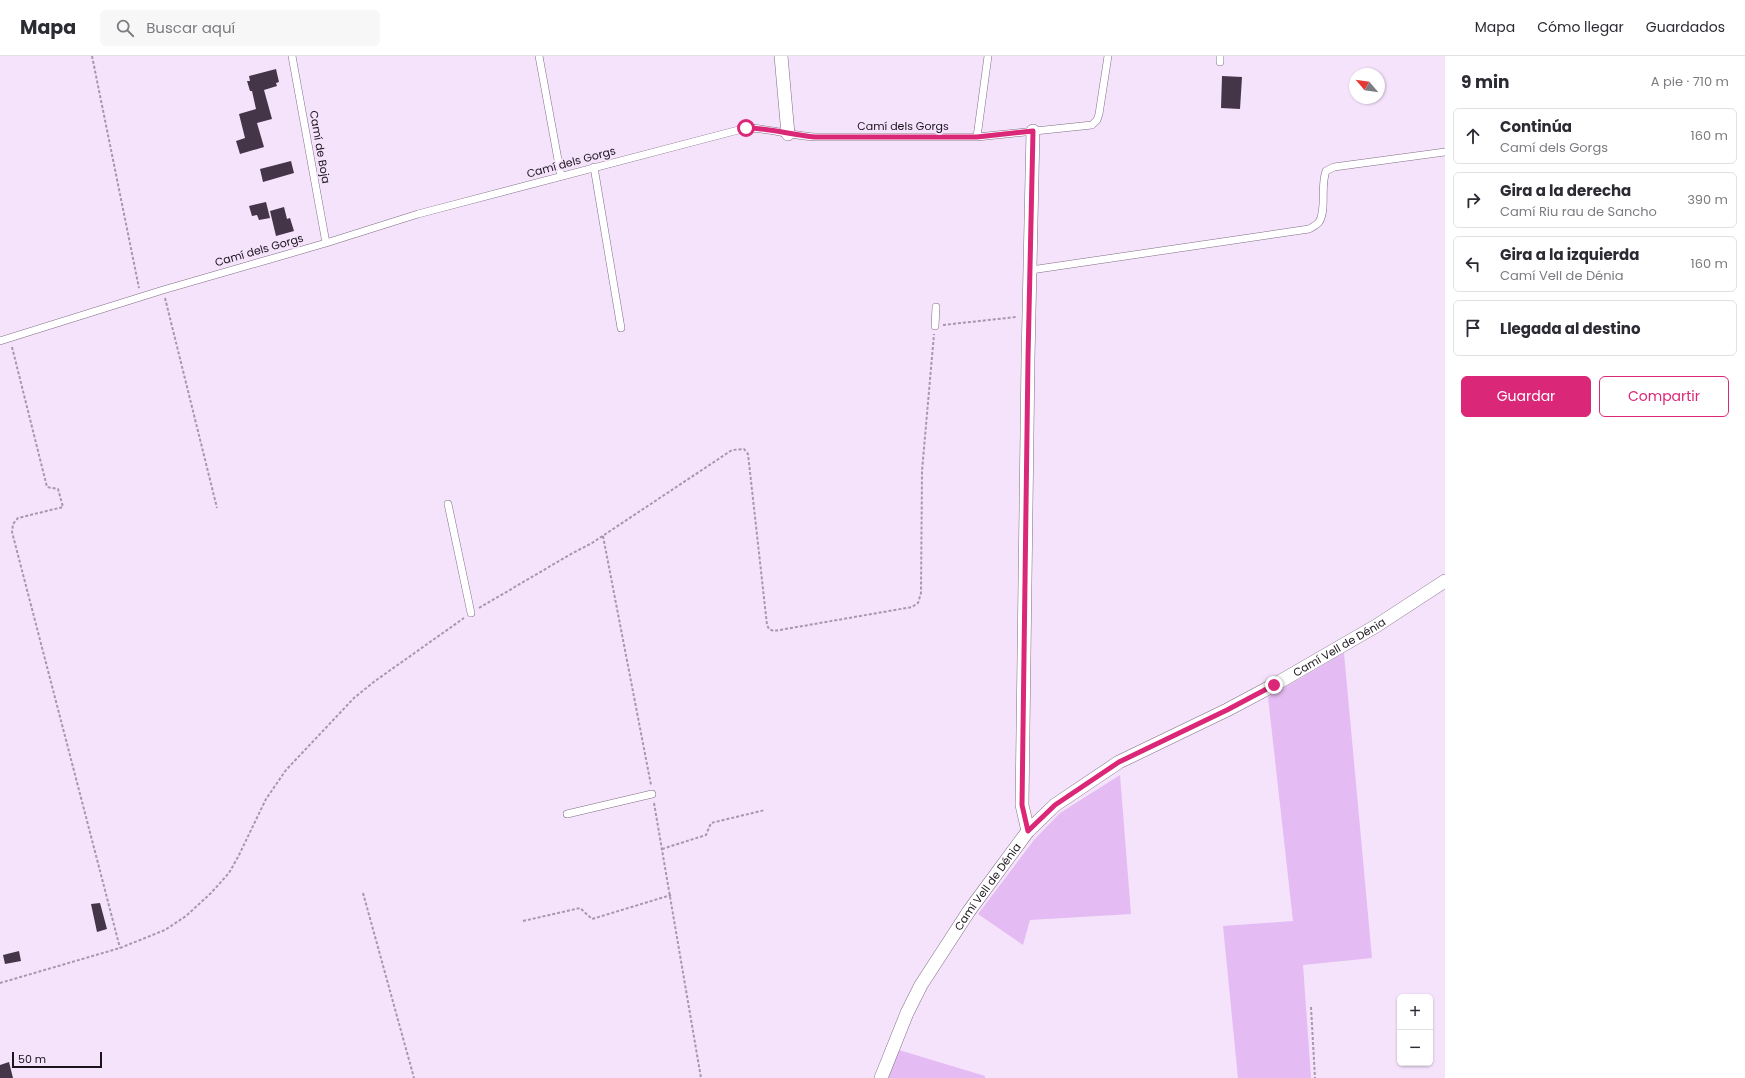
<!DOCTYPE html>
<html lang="es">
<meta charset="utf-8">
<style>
body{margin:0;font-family:Poppins,sans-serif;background:#f7f7f7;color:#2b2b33}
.controls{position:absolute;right:12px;bottom:12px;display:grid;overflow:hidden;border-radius:6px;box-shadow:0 1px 3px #0004}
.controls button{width:36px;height:36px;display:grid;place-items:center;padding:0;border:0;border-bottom:1px solid #e1e1e2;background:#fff;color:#2b2b33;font:20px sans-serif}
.compass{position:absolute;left:1349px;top:12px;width:36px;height:36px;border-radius:50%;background:#fff;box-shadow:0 1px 3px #0004;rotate:299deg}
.scale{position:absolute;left:12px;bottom:10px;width:90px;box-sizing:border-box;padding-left:4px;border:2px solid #1b141d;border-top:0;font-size:11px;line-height:14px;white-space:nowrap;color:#1b141d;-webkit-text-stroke:3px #f5e3fc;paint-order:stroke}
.stop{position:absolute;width:12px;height:12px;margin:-9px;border:3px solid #db2777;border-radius:50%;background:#fff}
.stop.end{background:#db2777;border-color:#fff;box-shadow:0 1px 4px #0008}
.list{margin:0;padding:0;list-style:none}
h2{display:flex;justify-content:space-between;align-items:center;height:52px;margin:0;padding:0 16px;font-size:17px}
h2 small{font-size:13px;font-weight:400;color:#7c7c81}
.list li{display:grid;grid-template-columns:26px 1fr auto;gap:12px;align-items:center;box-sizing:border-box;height:56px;margin:0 8px 8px;padding:0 8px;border:1px solid #e1e1e2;border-radius:6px}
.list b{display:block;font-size:15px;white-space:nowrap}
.list p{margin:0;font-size:13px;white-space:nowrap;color:#7c7c81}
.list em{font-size:13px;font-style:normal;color:#7c7c81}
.actions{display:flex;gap:8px;padding:12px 16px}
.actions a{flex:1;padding:9px 0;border:1px solid #db2777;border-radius:6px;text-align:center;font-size:14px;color:#db2777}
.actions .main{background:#db2777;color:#fff}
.icon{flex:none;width:22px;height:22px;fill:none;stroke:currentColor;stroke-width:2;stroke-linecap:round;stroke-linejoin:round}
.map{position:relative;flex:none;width:1445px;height:1022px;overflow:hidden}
header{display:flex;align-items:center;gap:24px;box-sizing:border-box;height:56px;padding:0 20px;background:#fff;border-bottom:1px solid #e1e1e2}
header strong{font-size:19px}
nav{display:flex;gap:22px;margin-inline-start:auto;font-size:14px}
.search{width:280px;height:36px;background:#f7f7f7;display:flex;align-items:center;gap:10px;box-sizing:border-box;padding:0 14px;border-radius:6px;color:#7c7c81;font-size:15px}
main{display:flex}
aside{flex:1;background:#fff}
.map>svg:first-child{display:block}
.green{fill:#e4bbf2}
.building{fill:#443549}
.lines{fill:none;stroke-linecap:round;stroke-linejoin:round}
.service-casing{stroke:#7f6e84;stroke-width:8}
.minor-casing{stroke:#7f6e84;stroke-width:14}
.path{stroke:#a698ab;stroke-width:2;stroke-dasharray:3 2;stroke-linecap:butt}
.service{stroke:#fff;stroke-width:7}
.minor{stroke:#fff;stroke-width:13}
.route{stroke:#db2777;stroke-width:5}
.labels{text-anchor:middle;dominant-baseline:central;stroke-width:4;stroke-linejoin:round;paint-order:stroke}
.street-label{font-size:11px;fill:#1b141d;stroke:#f5e3fc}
</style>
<header>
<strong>Mapa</strong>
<div class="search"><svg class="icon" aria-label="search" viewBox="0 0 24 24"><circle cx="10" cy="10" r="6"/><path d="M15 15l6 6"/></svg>Buscar aquí</div>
<nav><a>Mapa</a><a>Cómo llegar</a><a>Guardados</a></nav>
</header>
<main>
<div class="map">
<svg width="1445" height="1022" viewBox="0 0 1445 1022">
<rect width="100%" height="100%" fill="#f5e3fc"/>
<path class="green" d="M1344,597l28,305 -69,7 8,113h-73l-15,-152 70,-5 -25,-224z
M1120,719l11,139 -101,6 -7,25 -45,-31 56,-74 26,-27z
M899,994l86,26v2h-98z"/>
<path class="building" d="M276,13l3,13 -3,1 1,3 -13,4 8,29 -15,4 7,24 -24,7 -4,-13 9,-3 -6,-24 17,-5 -4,-18h-2l-3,-10h3l-1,-5z
M1222,20l20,1 -2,32 -19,-1z
M291,105l3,12 -31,9 -3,-13z
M266,146l4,16 -11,2 -2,-5 -5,1 -3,-10z
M284,151l3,12 3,-1 4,13 -18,5 -6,-25z
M100,847l7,26 -10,3 -6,-28z
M19,895l2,10 -16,3 -2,-9z
M9,1006l4,16h-13v-13z"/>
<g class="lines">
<g class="service-casing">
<path id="service" d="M292,0l34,187
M539,0l22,120
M1220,0v6
M977,81l11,-81
M594,111l27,161
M1031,214l278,-41c3,-2 8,-4 10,-7 8,-12 1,-36 7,-51l8,-4 111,-15
M935,270l1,-19
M0,285l163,-51 163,-47 92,-29 328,-86c23,0 46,8 69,9h162l115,-12 5,-5 2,-6 9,-58
M448,448l23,109
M567,758l85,-20"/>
</g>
<g class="minor-casing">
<g id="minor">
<path d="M781,0l7,78"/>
<path d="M1028,775l-6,-26 6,-446 5,-228"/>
<path id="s1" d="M881,1022l26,-65 14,-28 13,-20 35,-54 59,-80 27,-26 64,-43 108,-52 47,-25 102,-59 69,-45"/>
</g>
</g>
<path class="path" d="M92,0l47,232
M165,242l52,210
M943,269l73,-8
M12,291l35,140 11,2 5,18 -45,11 -5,6 -1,8 108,416
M603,480l48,249
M479,552l92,-54 21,-11 140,-93 12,-1 4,5 19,171 2,4 5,2 138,-24 6,-4 3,-10 1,-122 12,-137
M654,747l47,275
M662,793l44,-14 5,-12 54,-13
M363,837l51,185
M523,865l57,-13 12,11 79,-24
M0,927l120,-35 45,-18 21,-14 25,-23 18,-20 10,-18 27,-56 20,-29 68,-72 21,-17 89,-63
M1311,951l4,71"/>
<use href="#service" class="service"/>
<use href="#minor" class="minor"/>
</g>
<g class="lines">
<path class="route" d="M746,72c23,0 46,7 69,9h162l56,-6 -5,227 -6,447 6,26 27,-26 64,-43 108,-52 47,-25"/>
</g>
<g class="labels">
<g class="street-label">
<text x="903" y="70">Camí dels Gorgs</text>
<text transform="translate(320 91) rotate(80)">Camí de Boja</text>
<text transform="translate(571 106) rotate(-15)">Camí dels Gorgs</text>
<text transform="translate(259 194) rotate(-16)">Camí dels Gorgs</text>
<text stroke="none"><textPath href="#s1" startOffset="652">Camí Vell de Dénia</textPath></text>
<text stroke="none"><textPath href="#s1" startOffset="220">Camí Vell de Dénia</textPath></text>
</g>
</g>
</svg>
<div class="controls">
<button>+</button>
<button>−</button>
</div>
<svg class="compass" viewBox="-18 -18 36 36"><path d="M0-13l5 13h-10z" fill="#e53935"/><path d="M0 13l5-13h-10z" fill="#7c7c81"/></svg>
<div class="scale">50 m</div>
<div class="stop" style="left:746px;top:72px"></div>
<div class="stop end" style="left:1274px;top:629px"></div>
</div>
<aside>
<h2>9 min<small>A pie · 710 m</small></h2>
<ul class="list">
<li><svg class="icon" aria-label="ahead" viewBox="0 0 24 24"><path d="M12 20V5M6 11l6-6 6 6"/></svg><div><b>Continúa</b><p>Camí dels Gorgs</p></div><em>160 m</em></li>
<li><svg class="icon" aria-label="right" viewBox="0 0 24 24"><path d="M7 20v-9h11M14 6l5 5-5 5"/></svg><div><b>Gira a la derecha</b><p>Camí Riu rau de Sancho</p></div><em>390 m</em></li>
<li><svg class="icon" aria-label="left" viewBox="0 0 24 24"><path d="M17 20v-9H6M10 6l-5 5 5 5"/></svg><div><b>Gira a la izquierda</b><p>Camí Vell de Dénia</p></div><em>160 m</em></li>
<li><svg class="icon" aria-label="arrive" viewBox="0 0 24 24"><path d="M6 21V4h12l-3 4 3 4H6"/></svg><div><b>Llegada al destino</b></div></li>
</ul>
<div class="actions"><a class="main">Guardar</a><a>Compartir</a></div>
</aside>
</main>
